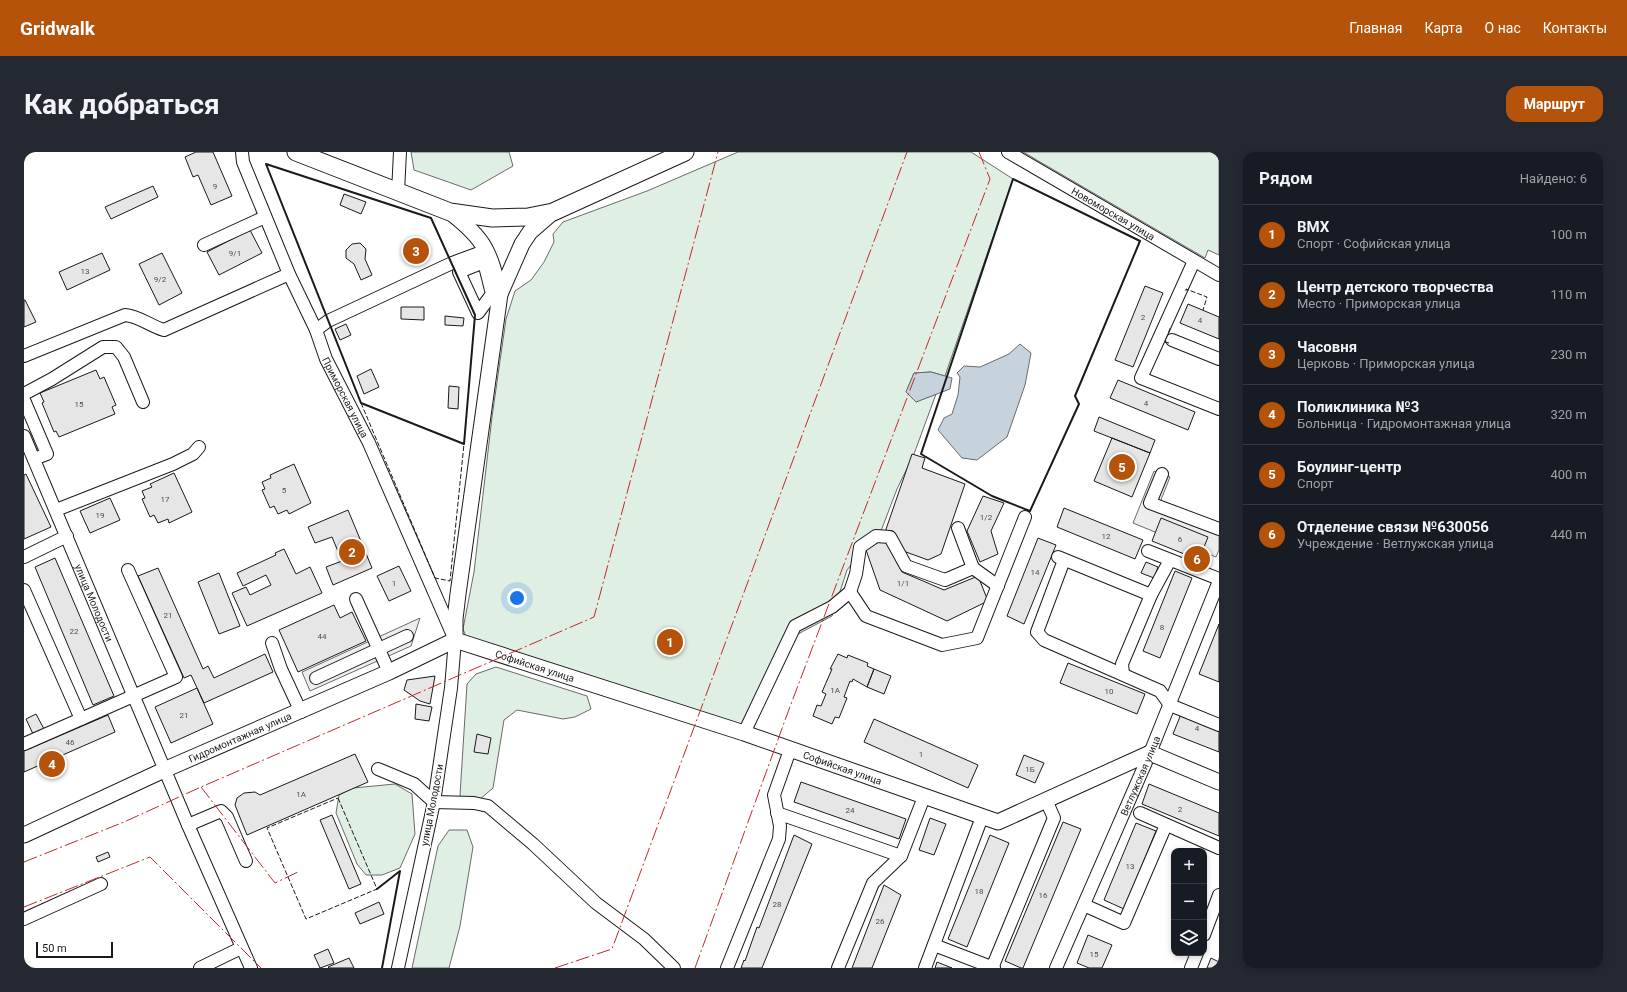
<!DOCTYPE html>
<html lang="ru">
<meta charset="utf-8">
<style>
body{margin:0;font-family:Roboto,sans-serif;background:#242831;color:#f1f3f6}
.controls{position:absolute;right:12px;bottom:12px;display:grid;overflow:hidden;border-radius:8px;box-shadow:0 2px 6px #0003}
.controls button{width:36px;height:36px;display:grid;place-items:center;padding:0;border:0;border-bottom:1px solid #363941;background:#171b24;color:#f1f3f6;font:20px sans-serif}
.scale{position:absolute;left:12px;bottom:10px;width:77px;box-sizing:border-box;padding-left:4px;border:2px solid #1a1a1a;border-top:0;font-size:11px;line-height:14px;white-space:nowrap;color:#1a1a1a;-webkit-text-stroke:3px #fff;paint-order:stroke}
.you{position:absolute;left:493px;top:446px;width:14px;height:14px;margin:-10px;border:3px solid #fff;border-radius:50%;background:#1a73e8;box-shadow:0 0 0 6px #1a73e833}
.badge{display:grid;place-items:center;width:26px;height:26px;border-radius:50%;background:#b45309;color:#fff;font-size:13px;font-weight:700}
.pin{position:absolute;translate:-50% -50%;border:2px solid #fff;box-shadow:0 1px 4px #0006}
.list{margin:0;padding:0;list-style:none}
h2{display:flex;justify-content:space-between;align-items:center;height:52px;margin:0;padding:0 16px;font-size:17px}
h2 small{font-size:13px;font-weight:400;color:#9ea1a6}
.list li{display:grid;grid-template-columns:26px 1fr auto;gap:12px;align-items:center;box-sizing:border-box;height:60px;padding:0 16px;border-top:1px solid #363941}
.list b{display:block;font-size:15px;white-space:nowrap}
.list p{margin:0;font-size:13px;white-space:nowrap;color:#9ea1a6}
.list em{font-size:13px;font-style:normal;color:#9ea1a6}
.icon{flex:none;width:22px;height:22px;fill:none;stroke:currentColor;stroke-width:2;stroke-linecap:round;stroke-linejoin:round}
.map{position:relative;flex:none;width:1195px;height:816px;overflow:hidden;border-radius:12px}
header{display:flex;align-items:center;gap:24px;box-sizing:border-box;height:56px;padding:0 20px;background:#b45309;color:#fff}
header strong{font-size:19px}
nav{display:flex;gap:22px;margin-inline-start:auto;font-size:14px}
.intro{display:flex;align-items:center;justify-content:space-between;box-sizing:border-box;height:96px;padding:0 24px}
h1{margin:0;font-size:28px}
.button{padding:10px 18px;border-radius:12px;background:#b45309;color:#fff;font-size:14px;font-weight:700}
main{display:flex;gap:24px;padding:0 24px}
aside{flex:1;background:#171b24;border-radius:12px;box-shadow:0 2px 6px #0003}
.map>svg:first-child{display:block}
.green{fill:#e0efe3;stroke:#6a6a6a}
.parking{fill:#ededed;stroke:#6a6a6a}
.water{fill:#c6d2dc;stroke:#6a6a6a}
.building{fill:#e6e6e6;stroke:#1a1a1a}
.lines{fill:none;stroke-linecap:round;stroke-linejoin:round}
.minor-casing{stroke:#1a1a1a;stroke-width:14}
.major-casing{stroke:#1a1a1a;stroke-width:17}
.highway-casing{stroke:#1a1a1a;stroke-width:19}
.minor{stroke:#fff;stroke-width:12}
.major{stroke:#fff;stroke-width:15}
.highway{stroke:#fff;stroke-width:17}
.fence{stroke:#1a1a1a;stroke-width:1;stroke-dasharray:5 2;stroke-linecap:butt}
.wall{stroke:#1a1a1a;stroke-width:2}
.power{stroke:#c62828;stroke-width:1;stroke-dasharray:14 3 2 3;stroke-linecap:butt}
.labels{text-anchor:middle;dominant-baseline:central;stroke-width:3;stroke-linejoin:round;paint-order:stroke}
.number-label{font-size:8px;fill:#4d4d4d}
.street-label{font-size:10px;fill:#1a1a1a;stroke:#fff}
</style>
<header>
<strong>Gridwalk</strong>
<nav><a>Главная</a><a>Карта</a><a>О нас</a><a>Контакты</a></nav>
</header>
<div class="intro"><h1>Как добраться</h1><a class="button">Маршрут</a></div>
<main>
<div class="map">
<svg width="1195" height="816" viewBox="0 0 1195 816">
<rect width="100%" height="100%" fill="#fff"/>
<path class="green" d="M387,0h98l4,14 -42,24 -57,-20z
M714,0h233l42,27 -68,197 -14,-4 -17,1 -8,19 10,10 20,-8 -22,60 -17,35 -21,55h-15l-3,12 -11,14 -15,46 -34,18 -53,92 -278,-87 -4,-10 11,-57 18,-155 14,-98 9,-28 16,-11 13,-18 10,-20 -1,-8 10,-12 84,-31z
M999,0h196v103l-11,-5 -3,8z
M472,515l91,29 4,13 -16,8 -12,2 -46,-9 -13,10 -11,68 -14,12 -15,3 -4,-8 7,-111 9,-10z
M371,632l17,10 3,40 -15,34 -18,7h-16l-9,-11 -21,-51 3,-18 14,-7z
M425,678h18l6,17 -13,79 -11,42h-37l26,-122z"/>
<path class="parking" d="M1130,319l16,6 -13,33 62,19v21l-3,7 -83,-34z
M396,466l-9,28 -101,45 -8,-19z"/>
<path class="water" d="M996,192l11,9 -6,32 -18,52 -30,23 -15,-2 -24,-28 6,-12 8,-4 6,-19 2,-18 -3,-4 7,-7 16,1 29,-13z
M907,220l21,6 -2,11 -34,13 -10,-10 8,-19z"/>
<path class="building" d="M172,0h17l19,44 -21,9 -13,-30 -5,2 -8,-20z
M129,34l5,11 -47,22 -6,-12z
M320,42l22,8 -5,12 -21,-9z
M226,78l12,23 -43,22 -12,-23z
M336,91l6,6 -1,10 7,16 -11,5 -7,-16 -8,-6v-8l6,-6z
M387 98a5 5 0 1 1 10 0a5 5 0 1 1-10 0Z
M78,101l8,17 -43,20 -8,-18z
M138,101l20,40 -23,12 -20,-41z
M1121,134l18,7 -30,74 -18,-7z
M0,148h1l11,22 -12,5z
M1164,152l31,13v22l-39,-16z
M377,155h23v13l-23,-1z
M421,164l19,2 -1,8 -18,-1z
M322,172l5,11 -11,5 -5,-11z
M347,217l8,18 -15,7 -7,-18z
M72,218l4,9 4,-2 12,28 -4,2 3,7 -56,23 -3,-6 -2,1 -12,-29 2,-1 -4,-9z
M1094,228l77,32 -7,18 -78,-32z
M425,234l10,1 -1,22 -10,-1z
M1075,265l56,23 -5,13 -56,-22z
M1088,286l38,15 -18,44 -38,-16z
M888,302l13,4 -3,10 43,16 -24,70 -13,6 -33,-12 -11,-13z
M270,312l17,39 -22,11 -2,-4 -9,4 -4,-8 -4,2 -8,-18 3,-1 -3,-7 9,-4 -1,-3z
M150,321l18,39 -23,11 -1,-4 -10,4 -4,-8 -4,2 -8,-18 3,-1 -3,-7 10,-4 -2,-3z
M2,322l25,53 -27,12v-64z
M959,344l21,7 -13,28 7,23 -18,8 -13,-31z
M86,346l10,22 -30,13 -10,-22z
M1040,356l79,32 -8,19 -78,-32z
M324,358l24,58 -39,17 -7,-18 16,-6 -10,-24 -17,6 -7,-16z
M1137,366l47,19 -9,23 -47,-19z
M1014,386l18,7 -32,79 -17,-8z
M862,388l16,32 42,18 34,-14 10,25 -41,20 -67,-31 -15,-43z
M260,397l12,25 14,-7 12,26 -75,33 -15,-33 14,-6 4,8 21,-10 -5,-10 -23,11 -6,-13 39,-18 -1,-2z
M31,406l59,138 -21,9 -58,-138z
M1122,410l12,5 -4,11 -13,-5z
M375,414l12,25 -22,10 -12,-25z
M134,416l45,101 5,-3 6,12 51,-24 8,18 -69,31 -13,-28 -7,3 -46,-102z
M1151,419l17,7 -32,80 -17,-7z
M195,421l21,53 -21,8 -21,-52z
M310,453l6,13 12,-6 14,29 -68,31 -19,-42z
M1195,472v58l-20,-8z
M814,502l9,4 1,-3 20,8 -1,3 7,3 -7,18 -14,-8 -1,3 -2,-1 -6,16 3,1 -8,20 -4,-1 -3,7 -19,-8 4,-11 4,1 5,-12 -4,-2 10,-23h-2z
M1044,511l77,31 -8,20 -77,-31z
M850,517l17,7 -7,18 -17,-7z
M411,524l-5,28 -10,-3 -16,-11 3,-10z
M173,536l16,36 -42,19 -16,-36z
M392,552l16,3 -3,14 -14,-2z
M1159,557l36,14v29l-46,-18z
M12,562l8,15 -11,5 -7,-15z
M84,563l7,17 -91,40v-21z
M850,567l104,46 -10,23 -104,-46z
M453,582l14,4 -3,16 -14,-2z
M331,602l13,28 -121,53 -12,-30 2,-7 7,-5 11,-1 5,3z
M1000,603l20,8 -9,20 -19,-8z
M777,630l105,37 -7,20 -105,-37z
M1125,632l70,29v23l-77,-32z
M308,663l29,69 -12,5 -29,-69z
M906,666l16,6 -12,31 -15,-5z
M1039,670l18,7 -58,139h-2l-16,-7z
M1112,671l20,8 -32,78 -20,-9z
M770,683l18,9 -50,124h-21l3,-8 1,1 12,-34 2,1z
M966,683l19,8 -42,104 -19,-8z
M84,700l2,5 -12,5 -2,-5z
M860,733l17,10 -29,73h-20z
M355,750l5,12 -24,10 -5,-11z
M1064,783l24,10 -10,23h-13l-12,-5z
M304,797l6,14 -14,5 -6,-13z
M325,806l5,10h-25l-1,-1z
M1187,806l8,4v6h-12z
M913,810l15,6h-17z"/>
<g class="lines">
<g class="minor-casing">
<g id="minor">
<path id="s1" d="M218,0l1,10 46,112 27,56 10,29 43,84 86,197 -4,48 -17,114 -36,166"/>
<path id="s2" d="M984,0l211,123"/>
<path d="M374,40l2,-40"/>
<path d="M180,93l61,-28"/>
<path d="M1170,109l-53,117 78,31"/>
<path d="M460,110l8,32 -14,19 -19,-41z"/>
<path d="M292,178l12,-9 124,-58 35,-13"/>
<path d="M1148,188l47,19"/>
<path d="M0,204l101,-41c14,1 25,11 39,15l125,-56"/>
<path d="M0,242l28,-15 51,-32h13l8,10 19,45"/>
<path d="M0,248l23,54 -13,5"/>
<path id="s3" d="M0,284l164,389 63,143"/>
<path d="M1138,322l-12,29 69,26"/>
<path d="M32,358l117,-46 20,-10 6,-7"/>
<path d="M934,376l15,40"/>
<path d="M1124,399l71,28"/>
<path d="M0,405l43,-21"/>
<path d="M1034,405l93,38"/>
<path d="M1040,408l-27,72 7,8 116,51 10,14 49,20"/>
<path d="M0,438l57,129 95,-42 -48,-107"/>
<path d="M826,440l16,24 76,29 35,-7 48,-121"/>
<path d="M332,447l33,73"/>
<path d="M248,491l9,26 20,43"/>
<path d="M1099,522l-1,-10 29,-69 19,-35"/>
<path d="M292,526l91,-42"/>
<path d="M720,581l51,-107 37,-19 18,-15 6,-18 4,-27 16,-11 14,1 16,29 39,14 28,-12 25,18"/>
<path d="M0,592l57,-25"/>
<path d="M354,617l36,15 20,18 40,1 14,3 45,38 63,59 48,36 30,29"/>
<path d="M753,661l124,43"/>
<path d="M1116,661l79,35"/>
<path d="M164,673l33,-14 6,6 19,44"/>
<path d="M1060,753l40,18 42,-98"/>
<path d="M0,767l77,-35"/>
<path d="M1180,783l15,-40"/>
<path d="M910,793l60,23"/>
<path d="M176,816l41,-20"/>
<path d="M703,816l52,-129 1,-13 -6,-31 16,-45"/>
<path d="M814,816l35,-85 28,-27 23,-59"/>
<path d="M901,816l57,-151"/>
<path d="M968,816l62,-150 -8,-18"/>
<path id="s4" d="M1032,816l94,-215 69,-172"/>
<path d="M1167,816l6,-15"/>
</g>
</g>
<g class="major-casing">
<g id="major">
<path d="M426,60c36,28 39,39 50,82"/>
<path id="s5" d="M431,488l289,93 254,89 152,-69 69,29"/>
<path d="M431,488v-21l3,-25 42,-300 22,-50 8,-12 23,-20"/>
<path id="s6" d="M0,683l140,-65 225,-98 66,-32"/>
</g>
</g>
<g class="highway-casing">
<path id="highway" d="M272,0l154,60 42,6 36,-1 25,-5 132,-60"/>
</g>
<use href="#minor" class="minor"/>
<use href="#major" class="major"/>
<use href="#highway" class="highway"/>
<path class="fence" d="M1162,139v-2l21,8 -4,13
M1145,191l-4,-1 6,-16
M337,251l74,175 15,3 14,-137
M314,646l39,91 -71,30 -39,-91z"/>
<path class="wall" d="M242,12l165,54 44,97 -11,129 -103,-41z
M989,27l127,62 -65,155 4,8 -49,107 -38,-15 -71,-42z
M353,737l23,-18 -18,97"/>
<path class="power" d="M177,635l74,96 25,-12
M0,710l100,-40 77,-35 393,-170 124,-465
M0,755l126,-50 111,111
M531,816l57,-19 295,-797
M671,816l93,-256 202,-533 -11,-27"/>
</g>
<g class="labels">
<g class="number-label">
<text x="191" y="34">9</text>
<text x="211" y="101">9/1</text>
<text x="61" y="119">13</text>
<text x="136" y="127">9/2</text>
<text x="1119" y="165">2</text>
<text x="1176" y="168">4</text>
<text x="1122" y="251">4</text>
<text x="55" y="252">15</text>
<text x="260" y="338">5</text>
<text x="141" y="347">17</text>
<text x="76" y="363">19</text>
<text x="962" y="365">1/2</text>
<text x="1082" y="384">12</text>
<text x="1156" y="387">6</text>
<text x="1011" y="420">14</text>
<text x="370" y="431">1</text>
<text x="879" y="431">1/1</text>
<text x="144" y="463">21</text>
<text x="1138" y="475">8</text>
<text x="50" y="479">22</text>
<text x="298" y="484">44</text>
<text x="811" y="538">1А</text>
<text x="1085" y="539">10</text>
<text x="160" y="563">21</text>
<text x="1173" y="576">4</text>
<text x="46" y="590">46</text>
<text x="897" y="602">1</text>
<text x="1006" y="617">1Б</text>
<text x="277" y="642">1А</text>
<text x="1156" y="657">2</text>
<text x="826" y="658">24</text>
<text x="1106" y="714">13</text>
<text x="955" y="739">18</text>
<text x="1019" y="743">16</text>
<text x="753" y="752">28</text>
<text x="856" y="769">26</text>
<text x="1070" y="802">15</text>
</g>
<g class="street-label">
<text stroke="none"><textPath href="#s2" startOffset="122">Новоморская улица</textPath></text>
<text stroke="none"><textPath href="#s1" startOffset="267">Приморская улица</textPath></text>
<text stroke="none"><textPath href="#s3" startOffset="181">улица Молодости</textPath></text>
<text stroke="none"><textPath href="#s5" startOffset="84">Софийская улица</textPath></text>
<text stroke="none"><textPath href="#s6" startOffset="237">Гидромонтажная улица</textPath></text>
<text stroke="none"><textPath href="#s5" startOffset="408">Софийская улица</textPath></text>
<text stroke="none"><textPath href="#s4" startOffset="210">Ветлужская улица</textPath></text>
<text transform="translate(408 653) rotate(-79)">улица Молодости</text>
</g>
</g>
</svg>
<div class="controls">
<button>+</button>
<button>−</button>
<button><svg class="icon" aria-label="layers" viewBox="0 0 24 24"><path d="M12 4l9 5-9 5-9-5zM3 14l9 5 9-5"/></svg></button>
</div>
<div class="scale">50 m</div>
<div class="you"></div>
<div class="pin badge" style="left:646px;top:490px">1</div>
<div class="pin badge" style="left:328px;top:400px">2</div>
<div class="pin badge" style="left:392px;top:99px">3</div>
<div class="pin badge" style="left:28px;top:612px">4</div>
<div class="pin badge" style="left:1098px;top:315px">5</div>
<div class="pin badge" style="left:1173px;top:407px">6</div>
</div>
<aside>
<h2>Рядом<small>Найдено: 6</small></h2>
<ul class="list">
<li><span class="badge">1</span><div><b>BMX</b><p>Спорт · Софийская улица</p></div><em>100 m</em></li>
<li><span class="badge">2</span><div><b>Центр детского творчества</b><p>Место · Приморская улица</p></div><em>110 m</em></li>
<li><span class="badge">3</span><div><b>Часовня</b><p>Церковь · Приморская улица</p></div><em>230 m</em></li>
<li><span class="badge">4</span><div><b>Поликлиника №3</b><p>Больница · Гидромонтажная улица</p></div><em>320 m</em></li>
<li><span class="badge">5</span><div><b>Боулинг-центр</b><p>Спорт</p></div><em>400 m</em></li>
<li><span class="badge">6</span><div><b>Отделение связи №630056</b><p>Учреждение · Ветлужская улица</p></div><em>440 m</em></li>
</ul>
</aside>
</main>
